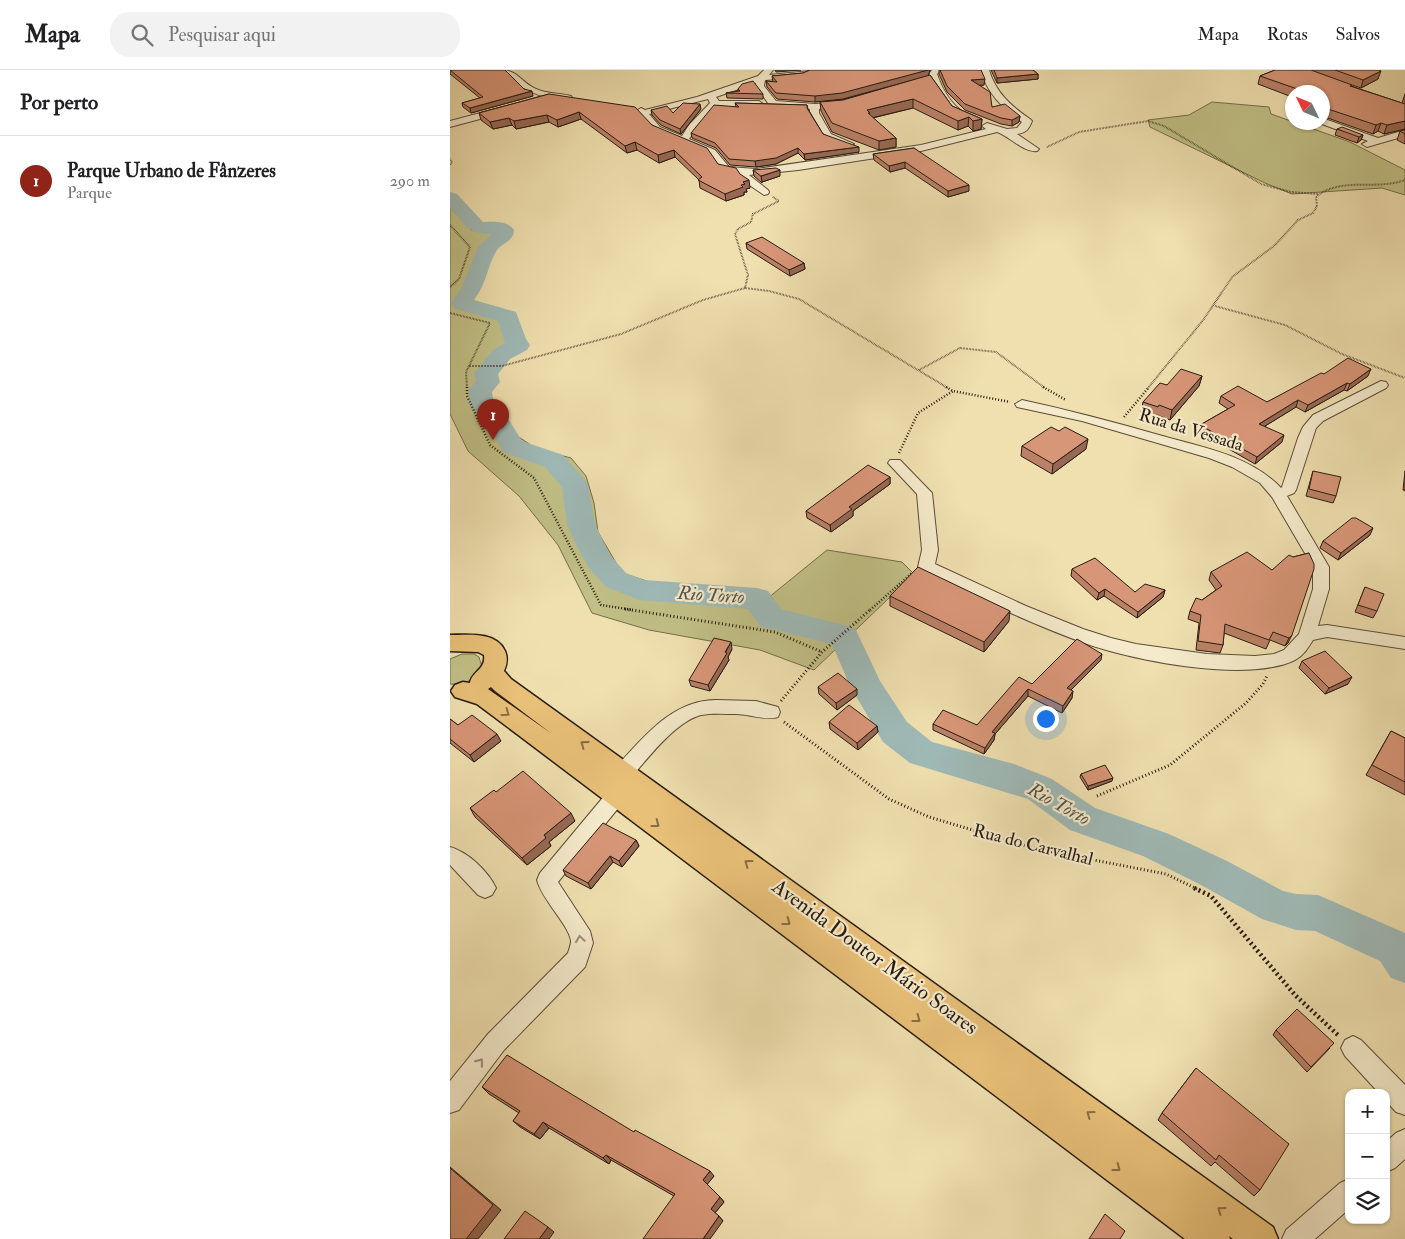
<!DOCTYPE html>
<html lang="pt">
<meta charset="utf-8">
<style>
body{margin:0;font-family:"IM FELL Double Pica",serif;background:#f2f2f2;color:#202124}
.controls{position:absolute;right:15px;bottom:15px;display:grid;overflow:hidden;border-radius:10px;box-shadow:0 1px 4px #0004}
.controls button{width:45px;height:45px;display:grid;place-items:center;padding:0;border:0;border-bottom:1px solid #e0e0e0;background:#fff;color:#202124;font:25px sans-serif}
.compass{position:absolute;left:835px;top:15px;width:45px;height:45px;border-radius:50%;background:#fff;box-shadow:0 1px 4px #0004;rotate:313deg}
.you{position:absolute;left:595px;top:648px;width:18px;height:18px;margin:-12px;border:4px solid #fff;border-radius:50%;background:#1a73e8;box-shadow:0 0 0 8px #1a73e833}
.badge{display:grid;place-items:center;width:32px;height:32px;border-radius:50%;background:#8f2418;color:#fff;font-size:16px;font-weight:700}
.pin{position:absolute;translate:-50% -41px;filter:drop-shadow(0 1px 2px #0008)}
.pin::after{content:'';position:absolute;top:26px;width:18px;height:15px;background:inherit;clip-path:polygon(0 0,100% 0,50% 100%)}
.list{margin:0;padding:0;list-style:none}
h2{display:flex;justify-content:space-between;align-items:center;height:65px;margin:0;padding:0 20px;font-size:21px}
h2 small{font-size:16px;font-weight:400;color:#757577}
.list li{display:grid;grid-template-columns:32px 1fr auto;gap:15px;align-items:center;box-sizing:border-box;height:90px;padding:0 20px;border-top:1px solid #e0e0e0}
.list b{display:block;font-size:19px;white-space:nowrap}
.list p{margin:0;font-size:16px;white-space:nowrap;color:#757577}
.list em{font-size:16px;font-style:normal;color:#757577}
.icon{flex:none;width:28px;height:28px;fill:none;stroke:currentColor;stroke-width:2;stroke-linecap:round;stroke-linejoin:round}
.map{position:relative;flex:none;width:955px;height:1169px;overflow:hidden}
header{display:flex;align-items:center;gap:30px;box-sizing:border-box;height:70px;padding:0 25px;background:#fff;border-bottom:1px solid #e0e0e0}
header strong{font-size:24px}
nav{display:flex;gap:28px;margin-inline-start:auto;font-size:18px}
.search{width:350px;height:45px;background:#f2f2f2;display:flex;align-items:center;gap:12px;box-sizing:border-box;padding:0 18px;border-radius:20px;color:#757577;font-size:19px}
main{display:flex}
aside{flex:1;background:#fff}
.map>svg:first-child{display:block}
.green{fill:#c1c086;stroke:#746e4b}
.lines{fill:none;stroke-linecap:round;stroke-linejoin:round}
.river{fill:#9fbab7;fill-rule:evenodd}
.minor-casing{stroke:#5a4c38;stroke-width:2}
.major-casing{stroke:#281b10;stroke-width:3}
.path-far3{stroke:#281b10;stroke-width:2;stroke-dasharray:0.5 1;stroke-linecap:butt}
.path-far2{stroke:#281b10;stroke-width:2.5;stroke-dasharray:1 2;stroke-linecap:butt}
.path-far1{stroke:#281b10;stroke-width:3;stroke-dasharray:1 2.5;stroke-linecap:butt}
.path{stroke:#281b10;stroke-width:4.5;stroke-dasharray:2 3;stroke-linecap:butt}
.minor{fill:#f5ebcc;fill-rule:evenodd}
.major{fill:#e8c078;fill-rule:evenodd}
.wall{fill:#ba8167;stroke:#281b10}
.shaded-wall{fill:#976954;stroke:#281b10}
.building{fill:#d89678;stroke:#281b10}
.oneway{stroke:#886e44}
.oneway2{stroke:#998d77}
.labels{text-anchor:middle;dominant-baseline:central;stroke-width:4.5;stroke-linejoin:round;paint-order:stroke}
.street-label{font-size:18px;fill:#281b10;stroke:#f5ebcc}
.water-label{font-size:19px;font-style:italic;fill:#52534a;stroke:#f5ebcc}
.near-street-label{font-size:21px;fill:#281b10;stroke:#f5ebcc}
</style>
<header>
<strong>Mapa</strong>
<div class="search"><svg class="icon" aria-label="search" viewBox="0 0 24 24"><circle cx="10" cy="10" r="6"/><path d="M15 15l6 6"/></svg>Pesquisar aqui</div>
<nav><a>Mapa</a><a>Rotas</a><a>Salvos</a></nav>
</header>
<main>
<aside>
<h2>Por perto<small></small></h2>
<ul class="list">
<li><span class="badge">1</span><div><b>Parque Urbano de Fânzeres</b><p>Parque</p></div><em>290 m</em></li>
</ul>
</aside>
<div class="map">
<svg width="955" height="1169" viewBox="0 0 955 1169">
<rect width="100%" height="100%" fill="#f0e0b0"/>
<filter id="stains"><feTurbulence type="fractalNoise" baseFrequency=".004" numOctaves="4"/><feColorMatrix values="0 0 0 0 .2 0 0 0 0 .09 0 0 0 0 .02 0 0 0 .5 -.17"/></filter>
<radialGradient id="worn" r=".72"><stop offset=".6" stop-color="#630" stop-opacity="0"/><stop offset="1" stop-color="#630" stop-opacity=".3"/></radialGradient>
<path class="green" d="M762,32l57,5 2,7 79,28 55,28v25l-23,-7 -90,6 -27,-11 -115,-56 -2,-7 41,-5z
M0,137l21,23 23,1 5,3 -19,14 -12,33 -13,23 36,10 12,6 6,25 -6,16 -12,20 -3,18 23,33 26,17 34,9 15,18 8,27 4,29 24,41 34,11 112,14 59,-48 75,12 12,12 -100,96 -54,-20 -111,-20 -57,-17 -34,-68 -39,-49 -51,-45 -18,-37z
M12,584h12l5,3 3,10c-8,12 -16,19 -32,17v-25z"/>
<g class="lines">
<path class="river" d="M0,122l7,2 26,28c10,0 24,-2 31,8 0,11 -12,13 -17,20 -10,16 -10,33 -23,50l42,12 10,27 4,6 -3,5 -17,9 -12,15 2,8 -8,10 2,13 12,10 16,26 41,14 21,24 4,6 7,39 15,31 16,18 18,7 113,8 11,3 13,18 74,19 25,53 27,41 25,20 82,22 38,15 43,29 74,26 58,27 56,30 13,3 22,1 87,38v50l-14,-5 -11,-17 -65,-30 -19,-1 -34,-11 -61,-34 -58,-29 -73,-26 -42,-31 -118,-36 -27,-21 -33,-56 -18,-42 -72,-18 -12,-17 -108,-9 -34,-13 -17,-19 -15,-27 -7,-17 -5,-37 -17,-20 -42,-15 -16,-28 -17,-17 -2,-16 8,-10 -2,-8 20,-24 11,-6 -7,-22 -38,-11 -6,-2 -3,-5 11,-16 16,-40 14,-13c-27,0 -25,-9 -42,-26z"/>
<g class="minor-casing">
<path id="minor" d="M52,0c15,0 20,13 34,19 11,5 23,4 35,7l1,2c-4,4 -9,2 -15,1 -23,-3 -40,-12 -55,-29z
M314,0h9l-4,5 52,-5 -18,7 -38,3 -1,6 12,15 39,3 31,-2v4l-27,3v4l12,21 23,10 -5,3 -25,-9 -15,-25 1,-4 -40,-3 -14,-20v-3l-40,14 3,4h40l4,3 -1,2 -46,1 -20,22 -7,10 26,11 14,17 27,2 165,-24 65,-16 -4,-3 5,-3 20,6 10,-1 5,-6c-19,-14 -35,-28 -41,-52h8c7,23 22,36 41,49l2,2c-3,8 -6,12 -15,13l22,15 -2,2c-13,2 -28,-15 -40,-19l-76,19 -123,19 -49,5 19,15 1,2 -1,2 -4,1 -22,-15 -4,-6 -17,-3 -12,-17 -55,-23 -18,-20 5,-3 4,2 52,-13 61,-21zM258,29l2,4 -21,22 -7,11 -22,-9 -11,-13z
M482,0h9l-4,4c5,15 14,30 27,39v4c-15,2 -31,-30 -35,-43z
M53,37l5,3 -2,2 -56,15v-6z
M872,48l56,20 27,-8v6l-38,11 -5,-3 6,-3 -49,-18 3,-1z
M931,311l5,1 2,3 -2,3 -63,33 -7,7 -20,62 -2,3 -7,3 42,71v22l-11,37 9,-1 78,12v12l-78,-12 -14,3c-5,8 -10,16 -18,20 -47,23 -159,1 -208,-16 -57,-20 -112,-48 -167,-73l-2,-4 4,-17 -5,-56 -29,-31 2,-3h10l32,33 6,57 -3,14 91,42 57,23 28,9 25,6 71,10 48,2 19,-2 10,-4 15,-16 14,-45v-22l-41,-70 -12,-14 -28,-16 -23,-9 -127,-37 -65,-14 -2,-3 7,-4c46,10 92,22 137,35 42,12 91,20 122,53l1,-1 16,-49 5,-11 10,-12z
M266,630l40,1 22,6 2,5 -2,5c-11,4 -30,-3 -42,-3 -11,0 -24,-1 -35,1 -26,7 -54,44 -71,64l-7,2 -7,-2 -3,-6 3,-6c27,-29 56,-67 100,-67z
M167,717l7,2 3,6 -3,6 -66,81 32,49 3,12 -8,24 -81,83 -45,60 -9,3v-32l38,-47 80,-81c1,-4 3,-8 3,-12 -2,-16 -29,-41 -34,-61l3,-7 70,-84z
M0,777c18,5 38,24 46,41l-4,7 -7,3 -7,-3 -28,-30z
M903,966l8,4 44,45v30l-9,-3 -10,-11v-8h-7l-34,-37 -4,-8 4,-8z
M955,1059v30l-10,9 -9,4v-30l10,-9z
M899,1109v30l-34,30h-33l4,-9 54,-47z"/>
</g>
<g class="major-casing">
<path id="major" d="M0,565c18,0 46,-4 55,16 3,7 2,13 -1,20l7,8 762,548 5,12h-45l-4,-3 1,3h-45l-664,-502 -44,-33 -22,-7 -4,-6 4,-6 8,-3 7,1c2,-12 16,-13 14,-28l-6,-3 -28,-1zM41,617l4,4 57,43 -64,-45z"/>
</g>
<path class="path-far3" d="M597,77l32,-15 69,-11 16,5 97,58 30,8 27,2
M0,89l2,3 -2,3
M323,127l6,4 -26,13 -2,8 -13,7 -3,5 13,41 -3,13 24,3 30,8 149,89
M0,155l20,22 -11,32 -9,8
M765,236l70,19 57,29 63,24
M0,243l40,10 -24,49 1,16
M19,296h33l119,-32 82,-34 42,-12
M469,300l41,-22 36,4 49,36
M698,318l56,-69 28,-42 42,-31 24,-26 15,-7 4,-7 -1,-9c25,-21 60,-6 89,-17"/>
<path class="path-far2" d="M17,317v9l23,49 44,33 67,127 32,5
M496,317l7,4 57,11
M593,317l23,13
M674,347l25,-30
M449,383l19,-40 35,-22
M420,540l42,-37"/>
<path class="path-far1" d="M175,539l150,23 47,20
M331,631l41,-49 49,-43
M334,652l105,77 40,18 108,32 129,25 31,15
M647,726l73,-31 76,-62 17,-19 4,-8"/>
<path class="path" d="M744,818l17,8 84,99 44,41"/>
<use href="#minor" class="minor"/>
<use href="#major" class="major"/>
</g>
<path class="wall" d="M0,0l74,19 9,7 -62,17 -8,-6 -1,-4 18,-5 -30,-24z
M360,0h120l-2,6 -85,23 -28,3 -38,-3 -10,-12 -1,-6 7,1 -1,-6 31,-3z
M489,0h42l3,15h-5l13,22 28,9 -1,6 -7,4 -11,-2 -36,-14 -18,-18 -8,-18z
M541,0h42l5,4v5l-41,4z
M825,0h104l-1,9 -17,9 -9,-3 -1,1 51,17 3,-9v35l-21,5 -6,-3 -5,3 -51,-18v-24h-30v18l-6,-2 3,-9 3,-2 -34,-13 2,-8z
M480,5l22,31 30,13 -1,10 -8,2 -5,-5 -10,4 -45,-22 -40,10 23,20v9l-17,3 -47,-18 -11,-21 -1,-9 23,-2z
M288,19l25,5v5l-36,-1 -1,-5 12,-2z
M99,24l103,31 66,39 32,24 -4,1 1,3h-3v3l-18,6 -26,-13 -1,-8 -24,-23 -16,6 -22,-13 -10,3 -46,-34 -23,8 -9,-5 -33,7 -4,-4 -19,4 -12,-9 -2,-7z
M285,33l72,2 1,4 15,25 36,18 -54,8 -7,-7 -22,11 -20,3 -26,-2 -14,-17 -24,-10 -1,-5 45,-26z
M251,39l-20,25 -20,-9 -9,-10 -1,-5 22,3z
M887,59l26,6 -2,5 -4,3 -22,-8z
M955,60v14l-8,-4 3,-9z
M464,78l55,43 -21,6 -43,-29 -15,4 -16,-12 -1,-6z
M303,100l27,6 -18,6v1l-8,-7z
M296,173l58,20 1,6 -15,7 -43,-27z
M874,304l44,2 -21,15 -3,-1 -39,22 -9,-5 -31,19 17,16 -27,22 -56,-32 1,-7 28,-16 -9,-6 2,-7 46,6z
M752,306l-3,10 -29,34 -13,-5 -1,2 -15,-5 2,-10 24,-17z
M572,376l64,3 -34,25 -31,-18z
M863,401l23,25 -3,7 -27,-7z
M955,401v20l-2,-1z
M440,407v7l-37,27v5l-22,16 -24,-14 -1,-7z
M920,465l-32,25 -18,-12 3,-7z
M859,483l-21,90 -3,3 -15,-6 -4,9 -42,-16 -1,12 -3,8 -24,-3 3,-27 -11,-4 2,-8 12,-11 14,-10 -7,-10 2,-8 61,-2 21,-13z
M622,499l63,23 30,-2 -2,7 -26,21 -33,-22 -7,4 -26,-24z
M915,517l12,24 -4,7 -18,-6z
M440,526l119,25 -25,31 -94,-46z
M282,579l-4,8 1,3 -19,31 -19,-5 -2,-6z
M651,590l-30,30 1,8 -10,15 -34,-17 -33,38 -1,6 -10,14 -51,-24v-6l44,1 55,-41z
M852,591l46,23 -23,10 -26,-26z
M368,617l39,8 -20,15 -18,-16z
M0,649l8,6 43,16 -27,21 -24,-19z
M379,652l48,4 1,6 -20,18 -28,-21z
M941,661l14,7v57l-39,-20z
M631,704l31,7 -24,9 -8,-13z
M46,722l79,29 -26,21 2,4 -24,19 -52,-48 -5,-9z
M186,770l3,6 -17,21 -9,-5 -22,27 -25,-13 -3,-6z
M826,960l54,18 -23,24 -34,-37z
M746,998l64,122 -6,6 -39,-34 -4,4 -53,-46 4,-7z
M32,1017l152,45 80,44 -7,8 13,13 4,5 -9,11 4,3 4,5 -49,-25 -63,-36 -2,4 -60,-36 -9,11 -20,-12 -7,-6 6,-8 -30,-19z"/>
<path class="shaded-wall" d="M325,0h26l-25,2z
M478,0h2l-2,6 -85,23 -28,3v-6z
M931,1l-3,8 -17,9 2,-8z
M588,4v5l-41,4v-5z
M535,9l-1,6 -13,1v-6z
M82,21l1,5 -62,17 -1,-5z
M463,29v9l-42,10 -4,-8z
M250,34l1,5 -20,25 -1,-5z
M875,38l-2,8h-1l1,-7z
M129,42l2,7 -23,8 -1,-7z
M97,45l2,7 -33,7 -2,-8z
M570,46l-1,6 -7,4v-6z
M519,47l-1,9 -10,4v-9z
M59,48l3,7 -19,4 -3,-7z
M532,49l-1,10 -8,2v-10z
M955,51v8l-21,5 3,-9z
M931,53l-3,8 -5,3 3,-9z
M913,65l-2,5 -4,3 2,-6z
M446,68v9l-17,3v-9z
M185,72l2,8 -10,3 -2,-7z
M409,77v5l-54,8 -1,-6z
M348,78v5l-22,11 -20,3 -1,-6z
M224,80l1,7 -16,6 -1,-8z
M455,92v6l-15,4 -1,-6z
M330,100v6l-18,6 -1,-6z
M299,110l1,8 -4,1 1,3h-3v3l-18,6 -1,-7 18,-12z
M519,115v6l-21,6v-6z
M354,193l1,6 -15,7 -1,-6z
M921,299l-3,7 -21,15 3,-7z
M752,306l-3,10 -29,34 2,-10z
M897,313l-3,7 -39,22 3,-7z
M848,330l-2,7 -39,24 2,-7z
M834,365l-2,7 -27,22 2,-7z
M638,369l-2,10 -34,25 1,-10z
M440,407v7l-37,27v5l-22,16 -1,-7 19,-18z
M923,458l-3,7 -32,25 3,-7z
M655,519l-1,7 -7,4 2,-7z
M715,520l-2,7 -26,21 1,-6z
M560,541l-1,10 -25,31v-10z
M842,565l-4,8 -3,3 4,-8z
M281,572l1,7 -4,8 1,3 -19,31 -2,-6z
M652,584l-1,6 -35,35 1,-7z
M902,607l-4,7 -23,10 4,-6z
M407,619v6l-20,15 -1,-7z
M578,619v7l-33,38 -1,6 -10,14 1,-6 7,-16z
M623,621l-1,7 -10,15 1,-7z
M427,656l1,6 -20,18 -1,-7z
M47,664l4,7 -27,21 -4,-7z
M663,708l-1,3 -24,9v-4z
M121,743l4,8 -26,21 2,4 -24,19 -5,-7 22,-23z
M186,770l3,6 -17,21 -3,-6z
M160,786l3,6 -22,27 -3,-6z
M93,1052l6,6 -9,11 -6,-5z
M156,1085l5,5 -2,4 -6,-6z
M0,1097l51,43 -23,29h-12z
M260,1101l4,5 -8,10 -3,-6z
M270,1127l4,5 -10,12 -3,-5z
M269,1146l4,5 -13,18h-7z
M98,1157l6,5 -5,7h-10z"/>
<path class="building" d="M0,0h55l19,19 8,2 -62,17 -8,-5 21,-6z
M360,0h118l-86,23 -27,3 -39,-3 -10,-12 11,1 -5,-6 31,-3z
M490,0h41l4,9 -14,1 19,12 2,15 13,-3 15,12 -8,4 -11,-2 -36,-14 -18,-18z
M544,0h39l5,4 -41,4z
M825,0h36l41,15 -2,1 55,18v17l-18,4 -6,-2 -5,2 -51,-17 -3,1v-17h-21l2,-1 -43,-15z
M885,0h44l2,1 -18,9z
M480,5l22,31 30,13 -9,2 -4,-4 -11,4 -45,-22 -46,11 3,3h-2l28,25 -17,3 -47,-18 -12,-21 23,-2z
M303,11l10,13 -37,-1 14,-2 -2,-2 4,-5z
M99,24l86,13 17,18 55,23 11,16 18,4 4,6 9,6 -6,2 2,2 -4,1 2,2 -18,7 -27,-14 4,-3 -28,-27 -16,5 -23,-13 -10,4 -46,-34 -22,8 -10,-5 -33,6 -5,-3 -19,4 -11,-9z
M233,33l17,1 -20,25 -20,-9 -9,-10 16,-4 6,7z
M285,33l72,2v3l16,26 36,13 -55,7 -6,-6 -22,10 -21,3 -26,-2 -14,-16 -24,-10 23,-28 25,2z
M892,57l21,8 -4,2 -22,-8z
M955,60v4l-5,-3z
M464,78l55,37 -21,6 -43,-29 -16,4 -16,-12z
M326,98l4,2 -19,6 1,1 -9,-7z
M312,167l42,26 -15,7 -43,-27z
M898,288l23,11 -21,15 -3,-1 -39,22 -10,-5 -39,24 25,11 -27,22 -57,-32 35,-20 -14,-9 17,-10 29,16 54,-29 3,1z
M731,299l21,7 -30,34 -13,-5 -1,2 -15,-5 17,-19 7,2z
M601,357l8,4 6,-4 23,12 -35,25 -31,-18z
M418,395l22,12 -41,30 3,2 -22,16 -24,-14z
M863,401l28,6 -5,19 -27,-7z
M902,448h4l17,10 -32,25 -18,-12z
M797,482l25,18 17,-15 4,2 16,-4 5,11v5l-22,66 -3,3 -16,-6 -4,8 -44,-16 -2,21 -25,-4 3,-26 -11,-4 6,-13 6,2 20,-14 -11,-14z
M645,488l40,34 10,-8 20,6 -27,22 -33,-23 -6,4 -27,-24z
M468,497l92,44 -26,31 -94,-46z
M915,517l19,7 -7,17 -19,-6z
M264,568l17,4 -6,10 2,1 -19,32 -19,-5z
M627,569l25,15 -35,34 6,3 -10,15 -35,-17 -36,43 3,1 -10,15 -52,-24 10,-14 34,15 42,-48 13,7z
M875,581l27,26 -23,11 -27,-27z
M388,603l19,16 -21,14 -18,-16z
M399,635l28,21 -20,17 -28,-21z
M22,645l25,19 -27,21 -20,-16v-20l8,6z
M941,661l14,7v44l-33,-17z
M655,695l8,13 -25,8 -7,-12z
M73,701l48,42 -27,22 2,3 -24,20 -52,-50 24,-18 2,2z
M153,753l33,17 -17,21 -9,-5 -22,27 -25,-13z
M847,939l37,34 -23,24 -35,-37z
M57,985l127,77 1,-2 75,41 -7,9 17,17 -9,12 8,7 -16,23h-60l32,-45 -69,-39 -3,3 -60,-36 -9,12 -21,-13 7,-10 -38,-24z
M746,998l93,76 -29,46 -41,-35 -3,5 -54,-47z
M0,1098l43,37 -27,34h-16z
M75,1141l23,16 -9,12h-35z
M655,1144l20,17 -5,8h-31z"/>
<defs><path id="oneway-chevron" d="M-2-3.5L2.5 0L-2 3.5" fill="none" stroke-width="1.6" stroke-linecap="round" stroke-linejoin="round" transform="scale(1.25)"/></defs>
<g class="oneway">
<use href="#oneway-chevron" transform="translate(56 643) rotate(36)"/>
<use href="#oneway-chevron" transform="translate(134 674) rotate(-144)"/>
<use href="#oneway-chevron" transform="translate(206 754) rotate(37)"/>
<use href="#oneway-chevron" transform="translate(298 793) rotate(-144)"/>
<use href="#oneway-chevron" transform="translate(337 852) rotate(37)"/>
<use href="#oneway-chevron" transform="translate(467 949) rotate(37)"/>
<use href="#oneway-chevron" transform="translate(640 1044) rotate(-144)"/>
<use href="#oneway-chevron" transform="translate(667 1098) rotate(37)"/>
<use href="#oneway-chevron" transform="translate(771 1140) rotate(-144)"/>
</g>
<g class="oneway2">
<use href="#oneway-chevron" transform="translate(130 869) rotate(-98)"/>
<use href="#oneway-chevron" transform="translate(30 992) rotate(-52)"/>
</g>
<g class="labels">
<g class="street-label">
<text transform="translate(741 360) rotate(17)">Rua da Vessada</text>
<text transform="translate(583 775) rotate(14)">Rua do Carvalhal</text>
</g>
<g class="water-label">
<text transform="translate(261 525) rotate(4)">Rio Torto</text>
<text transform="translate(609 734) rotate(29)">Rio Torto</text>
</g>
<g class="near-street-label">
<text transform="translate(425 887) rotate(36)">Avenida Doutor Mário Soares</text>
</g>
</g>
<rect width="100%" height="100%" filter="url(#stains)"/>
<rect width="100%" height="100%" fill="url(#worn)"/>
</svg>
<div class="controls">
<button>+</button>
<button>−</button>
<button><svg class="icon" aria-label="layers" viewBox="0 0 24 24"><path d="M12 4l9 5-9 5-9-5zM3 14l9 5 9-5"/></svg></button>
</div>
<svg class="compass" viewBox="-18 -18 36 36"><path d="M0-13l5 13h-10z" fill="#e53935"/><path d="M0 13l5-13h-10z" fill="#757577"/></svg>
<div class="you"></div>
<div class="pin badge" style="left:43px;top:370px">1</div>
</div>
</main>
